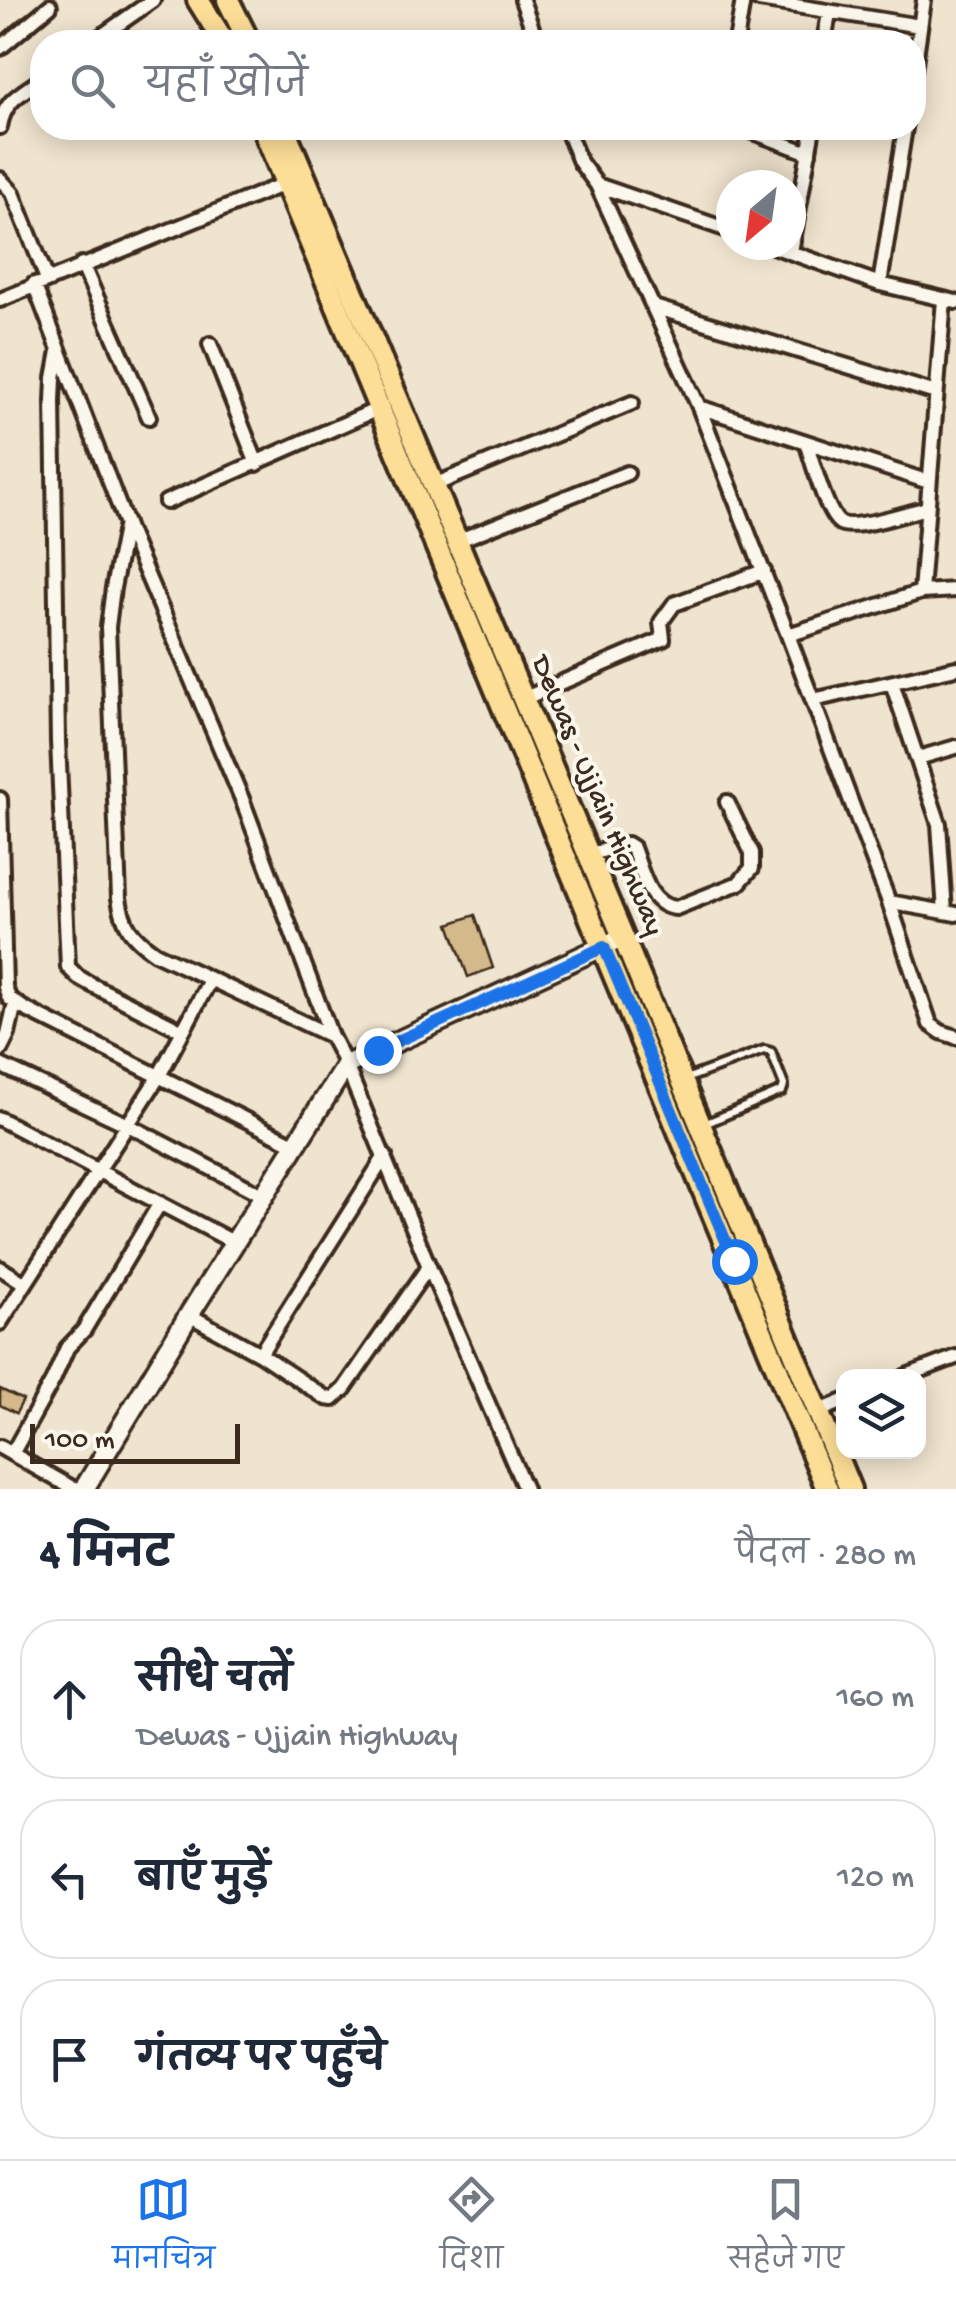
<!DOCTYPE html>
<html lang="hi">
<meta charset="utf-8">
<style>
body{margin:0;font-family:"Gochi Hand","Playpen Sans Deva",sans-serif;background:#f6f6f7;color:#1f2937}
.controls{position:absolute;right:30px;bottom:30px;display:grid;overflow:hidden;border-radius:20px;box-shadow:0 5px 25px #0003}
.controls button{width:90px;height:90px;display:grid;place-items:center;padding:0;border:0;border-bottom:2px solid #e0e1e3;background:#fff;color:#1f2937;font:50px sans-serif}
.compass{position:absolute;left:716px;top:170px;width:90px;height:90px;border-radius:50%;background:#fff;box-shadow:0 5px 25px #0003;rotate:209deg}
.scale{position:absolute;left:30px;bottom:25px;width:210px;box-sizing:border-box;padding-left:10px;border:5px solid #3b2a1e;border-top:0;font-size:28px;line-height:35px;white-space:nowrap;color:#3b2a1e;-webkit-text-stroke:8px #fbf7ec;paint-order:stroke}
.stop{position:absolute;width:30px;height:30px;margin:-22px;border:8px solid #1a73e8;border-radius:50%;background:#fff}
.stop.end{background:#1a73e8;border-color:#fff;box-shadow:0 2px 10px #0008}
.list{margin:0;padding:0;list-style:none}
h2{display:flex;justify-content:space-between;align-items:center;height:130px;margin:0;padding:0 40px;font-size:42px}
h2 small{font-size:32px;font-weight:400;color:#747a83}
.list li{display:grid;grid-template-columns:65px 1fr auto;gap:30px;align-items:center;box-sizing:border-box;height:160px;margin:0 20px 20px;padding:0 20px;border:2px solid #e0e1e3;border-radius:40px}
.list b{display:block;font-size:38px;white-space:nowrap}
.list p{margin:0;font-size:32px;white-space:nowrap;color:#747a83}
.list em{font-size:32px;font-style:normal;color:#747a83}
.icon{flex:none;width:55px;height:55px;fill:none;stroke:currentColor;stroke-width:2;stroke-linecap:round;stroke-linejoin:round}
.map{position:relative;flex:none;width:956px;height:1489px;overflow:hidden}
.search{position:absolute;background:#fff;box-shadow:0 5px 25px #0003;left:30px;right:30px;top:30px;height:110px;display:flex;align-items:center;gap:25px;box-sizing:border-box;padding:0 35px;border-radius:40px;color:#747a83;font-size:38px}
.sheet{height:670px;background:#fff}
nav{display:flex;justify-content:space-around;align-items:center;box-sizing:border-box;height:140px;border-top:2px solid #e0e1e3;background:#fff;font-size:28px;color:#747a83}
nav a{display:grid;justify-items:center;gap:5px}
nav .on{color:#1a73e8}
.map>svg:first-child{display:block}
.building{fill:#d4b98a;stroke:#3b2a1e;stroke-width:2.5}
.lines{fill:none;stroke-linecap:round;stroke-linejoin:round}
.lane-casing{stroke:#3b2a1e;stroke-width:14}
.street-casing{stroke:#3b2a1e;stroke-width:20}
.secondary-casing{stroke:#3b2a1e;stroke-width:25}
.primary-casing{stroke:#3b2a1e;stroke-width:28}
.lane{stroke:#fbf7ec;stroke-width:6}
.street{stroke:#fbf7ec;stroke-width:12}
.secondary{stroke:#fbf7ec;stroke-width:18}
.primary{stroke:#fcde96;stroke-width:20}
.route{stroke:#1a73e8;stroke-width:12}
.labels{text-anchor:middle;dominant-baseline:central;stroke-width:8;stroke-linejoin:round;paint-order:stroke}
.street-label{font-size:30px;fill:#3b2a1e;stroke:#fbf7ec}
</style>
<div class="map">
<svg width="956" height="1489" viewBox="0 0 956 1489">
<rect width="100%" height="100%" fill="#efe4cf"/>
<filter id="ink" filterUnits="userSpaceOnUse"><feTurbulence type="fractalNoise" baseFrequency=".01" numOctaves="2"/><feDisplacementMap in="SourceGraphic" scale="20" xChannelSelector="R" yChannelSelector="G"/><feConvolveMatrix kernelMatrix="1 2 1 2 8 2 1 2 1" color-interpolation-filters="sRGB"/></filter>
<g filter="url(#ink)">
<path class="building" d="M475,915l18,53 -25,9 -19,-53z
M0,1389l23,11 -7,13 -16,-8z"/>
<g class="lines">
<g class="lane-casing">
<path id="lane" d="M683,1080l81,-30 7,2 13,33 -2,6 -80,34"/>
</g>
<g class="street-casing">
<path id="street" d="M522,0l15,42
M759,0l161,26
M93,42l60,-42
M736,42l7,-42
M824,42l5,-29
M0,48l50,-42
M914,70l10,-70
M0,127c4,-27 21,-33 42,-48
M566,128l14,34 17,23 134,46
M742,128l67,25
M0,179l13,14 34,86
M597,185l102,222 89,228 101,267 67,12
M770,245l110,39 25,-156
M791,252l22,-124
M82,264l67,153
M34,284l97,253 111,262 89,237
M880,284l76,18
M0,300l289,-118
M654,307l282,86
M210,344l47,120
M59,351l-5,27 -1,23 5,340 10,226 10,10 14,8 91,46
M699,407l230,75
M806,442c6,17 20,72 34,81 15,8 70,-11 87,-15
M434,485l198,-82
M166,502l212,-93
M126,523l-13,65 -5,39 11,271c4,28 13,39 36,55l176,83 15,29 84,204 95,220
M457,541l170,-68
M921,592l23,-293
M788,635l133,-43 35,-2
M892,683l47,141 6,88
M523,699l140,-60 -2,-17 13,-18 90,-33
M813,700l143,-32
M918,758l38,-11
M0,799l5,188 4,11 14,10 273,137
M587,855l40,-11 6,4c9,23 15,58 43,60l63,-25 13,-15v-15l-25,-51
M889,902l41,122 11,8 15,5
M0,1050l8,-16 7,-31
M0,1065l128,60 136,71
M0,1119l235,124
M0,1268l24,15
M189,1315l71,39 66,44 7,1 11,-10 85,-123
M0,1323l159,-247 51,-96
M260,1354l125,-198
M906,1376l50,-19
M817,1412l27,-11
M0,1447l74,42
M12,1454l41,-74 14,-32 17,-18 76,-127"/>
</g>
<g class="secondary-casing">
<path id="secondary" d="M84,1489l105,-174 157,-250 269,-124"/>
</g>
<g class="primary-casing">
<path id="primary" d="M198,0l26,42
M228,0l21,42
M263,128l564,1361
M284,128l339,809 227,552"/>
</g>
<use href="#lane" class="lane"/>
<use href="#street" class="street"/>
<use href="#secondary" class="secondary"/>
<use href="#primary" class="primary"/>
</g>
</g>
<g class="lines" filter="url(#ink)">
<path class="route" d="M378,1050l226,-103 130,314"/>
</g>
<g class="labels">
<g class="street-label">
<text transform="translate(596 796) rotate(67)">Dewas - Ujjain Highway</text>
</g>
</g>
</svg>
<div class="controls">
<button><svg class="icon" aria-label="layers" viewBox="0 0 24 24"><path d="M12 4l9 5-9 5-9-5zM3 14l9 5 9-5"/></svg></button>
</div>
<svg class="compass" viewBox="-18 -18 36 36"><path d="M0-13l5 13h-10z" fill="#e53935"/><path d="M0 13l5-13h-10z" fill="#747a83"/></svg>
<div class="scale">100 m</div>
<div class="stop" style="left:734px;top:1261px"></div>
<div class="stop end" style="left:378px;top:1050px"></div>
<div class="search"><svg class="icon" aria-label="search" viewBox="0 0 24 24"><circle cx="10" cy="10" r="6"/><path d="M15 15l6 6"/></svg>यहाँ खोजें</div>
</div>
<section class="sheet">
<h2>4 मिनट<small>पैदल · 280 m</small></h2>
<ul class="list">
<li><svg class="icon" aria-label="ahead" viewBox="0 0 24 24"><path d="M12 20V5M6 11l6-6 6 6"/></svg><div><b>सीधे चलें</b><p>Dewas - Ujjain Highway</p></div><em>160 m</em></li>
<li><svg class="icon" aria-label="left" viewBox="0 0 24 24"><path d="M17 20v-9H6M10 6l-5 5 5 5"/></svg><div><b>बाएँ मुड़ें</b></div><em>120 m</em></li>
<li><svg class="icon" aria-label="arrive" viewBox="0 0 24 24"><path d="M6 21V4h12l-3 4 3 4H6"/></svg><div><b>गंतव्य पर पहुँचे</b></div></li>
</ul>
</section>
<nav>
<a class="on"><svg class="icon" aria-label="map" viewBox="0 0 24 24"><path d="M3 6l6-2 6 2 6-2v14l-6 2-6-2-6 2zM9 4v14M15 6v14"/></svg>मानचित्र</a>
<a><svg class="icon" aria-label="directions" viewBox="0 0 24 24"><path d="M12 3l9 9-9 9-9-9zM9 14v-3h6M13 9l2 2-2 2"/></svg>दिशा</a>
<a><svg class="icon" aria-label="saved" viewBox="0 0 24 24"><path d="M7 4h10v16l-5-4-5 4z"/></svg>सहेजे गए</a>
</nav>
